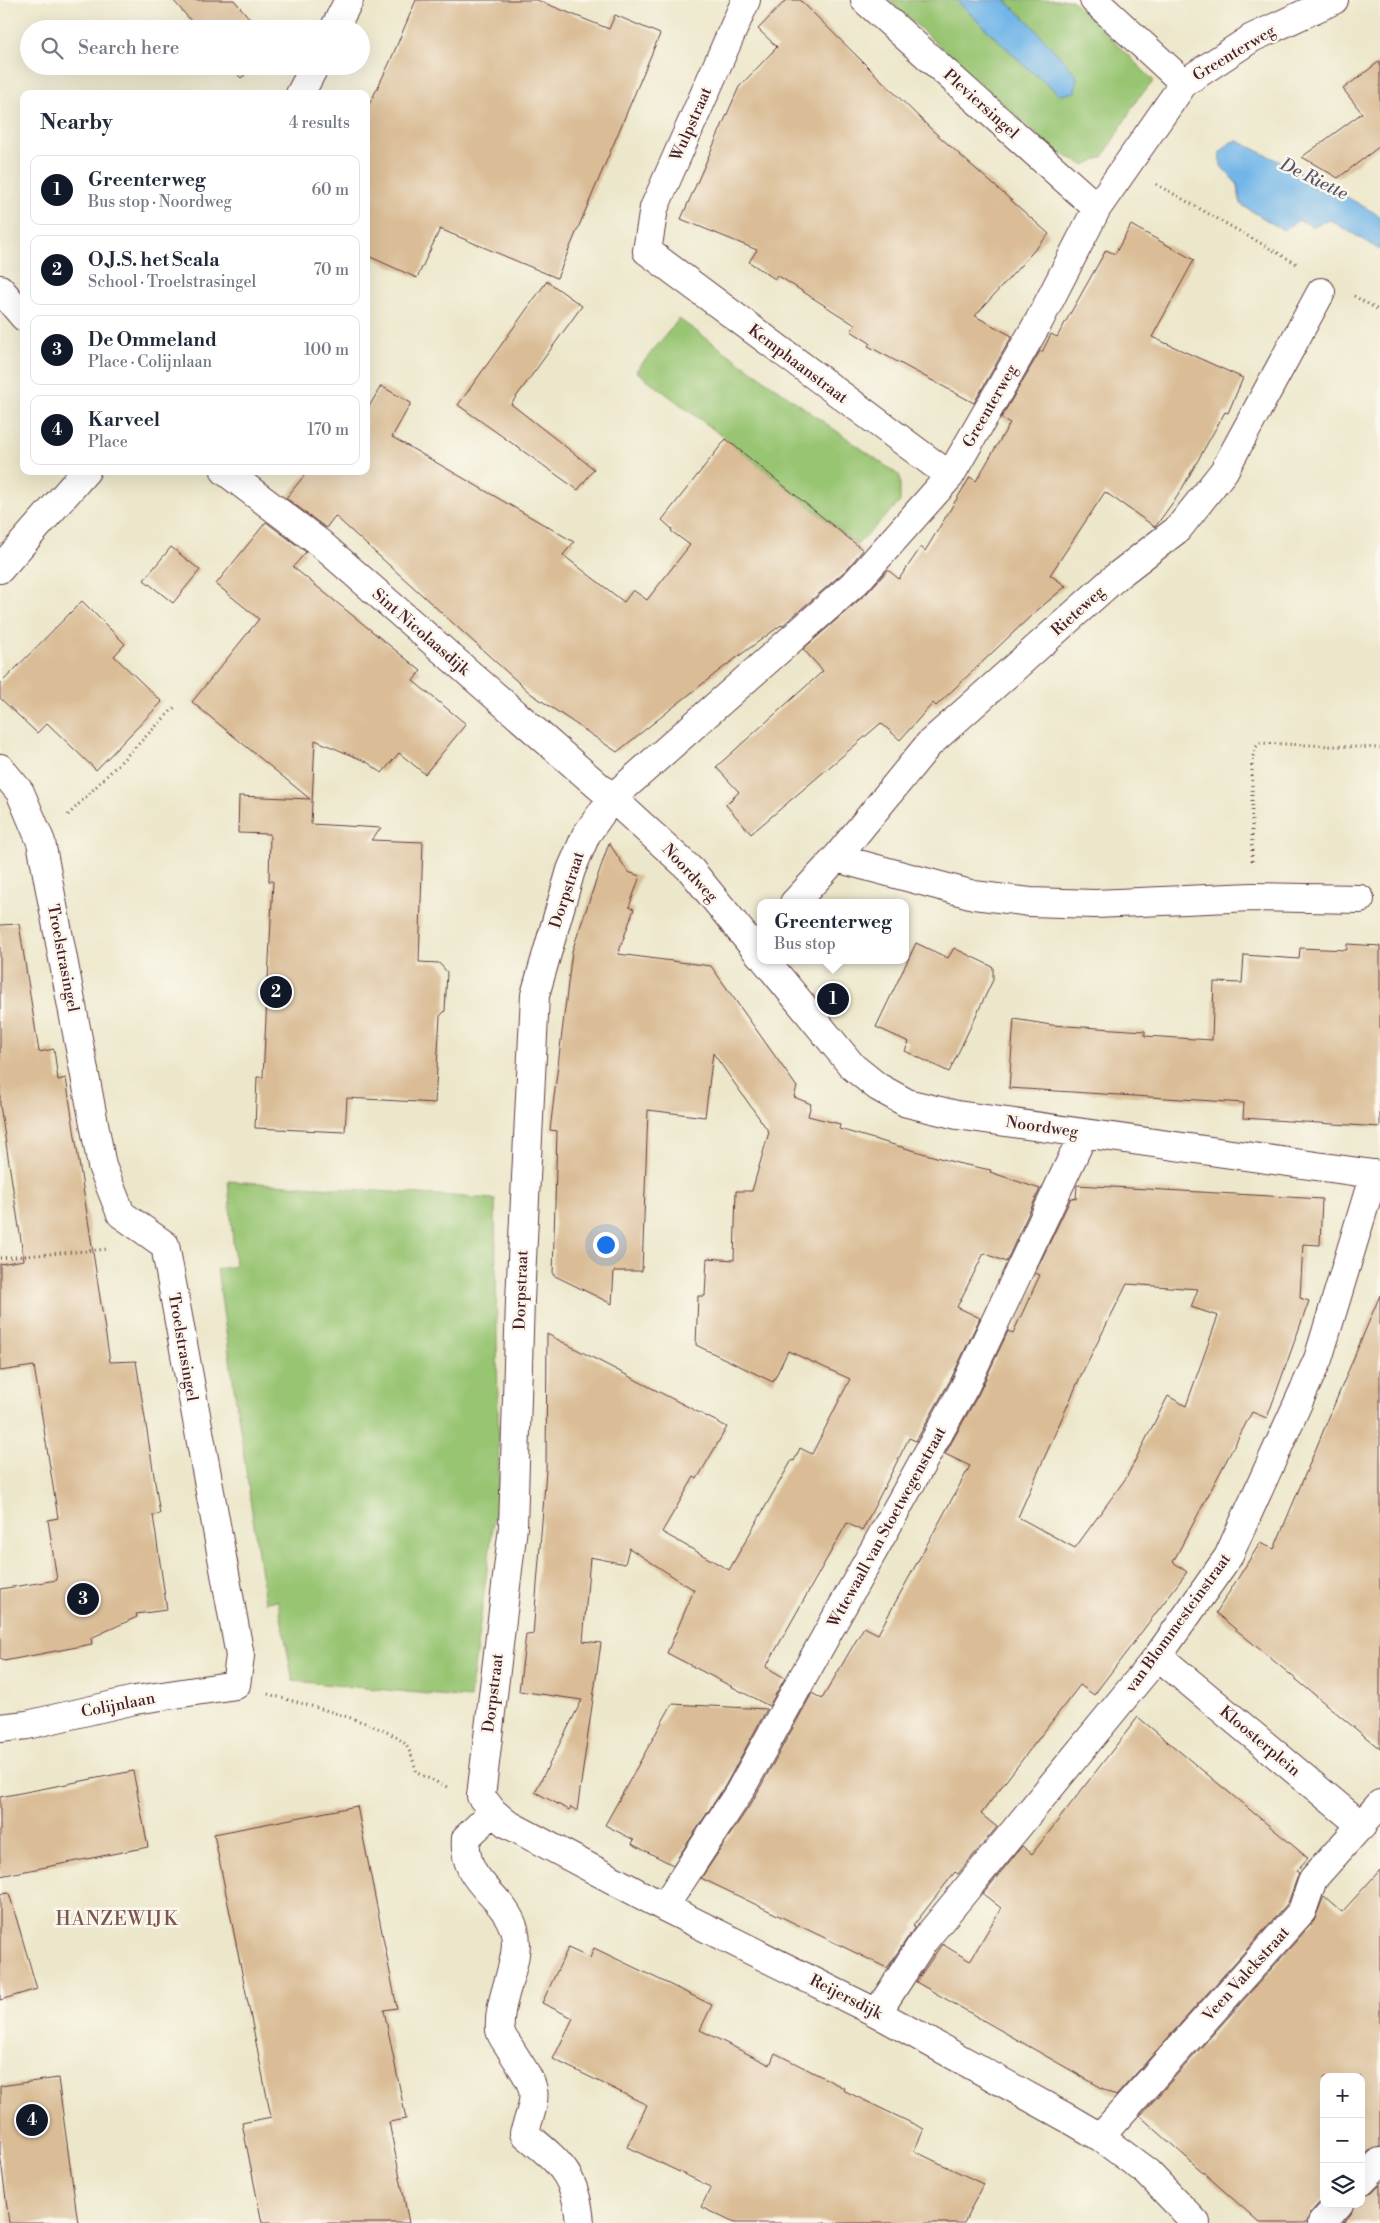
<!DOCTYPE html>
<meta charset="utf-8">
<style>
body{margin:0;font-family:"Libre Bodoni",serif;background:#f6f6f7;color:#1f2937}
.controls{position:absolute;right:15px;bottom:15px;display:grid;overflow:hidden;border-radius:10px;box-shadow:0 5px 20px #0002}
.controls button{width:45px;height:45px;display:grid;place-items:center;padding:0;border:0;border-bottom:1px solid #e0e1e3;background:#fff;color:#1f2937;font:25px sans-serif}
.you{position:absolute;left:605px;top:1244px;width:18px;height:18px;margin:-12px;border:4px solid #fff;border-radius:50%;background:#1a73e8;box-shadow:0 0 0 8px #1a73e833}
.badge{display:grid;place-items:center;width:32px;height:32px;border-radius:50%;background:#111827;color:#fff;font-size:16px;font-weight:700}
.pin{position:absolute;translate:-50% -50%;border:2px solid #fff;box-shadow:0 1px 5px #0006}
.popup{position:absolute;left:757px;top:899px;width:152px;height:65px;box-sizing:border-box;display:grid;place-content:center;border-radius:10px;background:#fff;filter:drop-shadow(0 1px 4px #0005);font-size:16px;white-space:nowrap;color:#747a83}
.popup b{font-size:19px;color:#1f2937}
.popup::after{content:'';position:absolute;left:50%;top:100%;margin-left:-10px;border:10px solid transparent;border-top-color:#fff}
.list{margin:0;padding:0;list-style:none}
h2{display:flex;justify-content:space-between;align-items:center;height:65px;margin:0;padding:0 20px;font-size:21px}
h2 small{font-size:16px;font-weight:400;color:#747a83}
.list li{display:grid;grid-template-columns:32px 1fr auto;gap:15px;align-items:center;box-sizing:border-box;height:70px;margin:0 10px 10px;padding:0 10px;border:1px solid #e0e1e3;border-radius:10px}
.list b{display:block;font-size:19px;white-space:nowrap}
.list p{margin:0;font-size:16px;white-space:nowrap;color:#747a83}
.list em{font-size:16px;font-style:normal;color:#747a83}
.icon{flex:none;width:28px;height:28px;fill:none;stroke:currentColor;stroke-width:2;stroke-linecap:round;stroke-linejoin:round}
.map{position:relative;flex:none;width:1380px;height:2223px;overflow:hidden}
.search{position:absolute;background:#fff;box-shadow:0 5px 20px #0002;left:20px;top:20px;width:350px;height:55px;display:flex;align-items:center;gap:12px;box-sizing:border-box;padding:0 18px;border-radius:28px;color:#747a83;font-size:19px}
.panel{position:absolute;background:#fff;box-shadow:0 5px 20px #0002;left:20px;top:90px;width:350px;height:385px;border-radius:10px}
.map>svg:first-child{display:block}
.green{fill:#98c572;stroke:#71724e}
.water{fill:#72b6e8;stroke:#5e6a8a}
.building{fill:#dabd97;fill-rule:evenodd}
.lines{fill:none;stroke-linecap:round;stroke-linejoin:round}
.minor-casing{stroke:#623d43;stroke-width:30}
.path{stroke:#623d43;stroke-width:3;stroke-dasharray:1 4;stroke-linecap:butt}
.minor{stroke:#fff;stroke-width:28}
.labels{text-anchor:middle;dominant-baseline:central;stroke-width:5;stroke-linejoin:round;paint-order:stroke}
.street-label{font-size:16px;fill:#4a1f2b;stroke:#fbf7ec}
.water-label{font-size:18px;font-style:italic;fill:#58546d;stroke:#fbf7ec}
.quarter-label{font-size:19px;letter-spacing:1px;fill:#7c5651;stroke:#fbf7ec}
</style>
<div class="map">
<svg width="1380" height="2223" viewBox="0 0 1380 2223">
<rect width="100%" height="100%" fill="#fbf7ec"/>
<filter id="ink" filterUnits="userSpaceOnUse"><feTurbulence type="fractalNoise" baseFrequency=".02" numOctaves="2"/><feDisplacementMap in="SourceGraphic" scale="10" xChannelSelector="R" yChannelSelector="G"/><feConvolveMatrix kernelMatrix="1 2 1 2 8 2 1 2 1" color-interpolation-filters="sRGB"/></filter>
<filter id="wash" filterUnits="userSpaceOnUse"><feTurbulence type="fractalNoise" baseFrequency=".0096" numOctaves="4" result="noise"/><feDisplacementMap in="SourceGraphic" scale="20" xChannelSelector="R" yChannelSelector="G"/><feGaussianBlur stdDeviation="1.12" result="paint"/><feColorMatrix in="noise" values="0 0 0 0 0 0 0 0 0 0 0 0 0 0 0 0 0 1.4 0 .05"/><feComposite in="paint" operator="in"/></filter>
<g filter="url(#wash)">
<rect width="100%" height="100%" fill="#ece7ca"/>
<path class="green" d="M889,0h67l69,66 35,29 -30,-72 -25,-23h67l82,81 -16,17 -35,59 -19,8 -30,-15z
M679,319l221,157v26l-43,43 -131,-106 -90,-68z
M228,1181l267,18 4,282 -29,217 -177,-17 -15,-80 -13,1 -48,-333 18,-3z"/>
<path class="water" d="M956,0h49l25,23 47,53 -2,16 -15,3 -35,-29z
M1238,141l81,40 61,35v34l-50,-30 -18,6 -13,-6 -16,10 -43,-26 -2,-19 -17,-19 -1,-14 11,-10z"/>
<g id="blocks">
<path class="building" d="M173,0h61l17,20 -8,6 2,3h-47z
M416,0h121l72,29 6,-14 45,19 -103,244 -117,-49 -23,49 -51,-23v-144l23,-47z
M786,0h14l132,130 117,104 -74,82 37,20 -38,67 -106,-57 2,-3 -19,-12 4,-6 -78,-50 -2,4 -26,-17 8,-12 -76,-31 58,-132 38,-40 -19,-18z
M1380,61v85l-42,32 -36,-21 60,-44 -19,-24z
M230,66h25l-14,12z
M1131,225l63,35 -42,77 91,41 -15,35 -3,-1 -46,82 -24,33 -50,-35 -55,83 16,11 -33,28 -97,92 -3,-3 -33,37 -19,-17 -130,111 -25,-29 13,-13 -23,-25 107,-96 -20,-22 64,-56 21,-23 11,9 22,-32 4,4 45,-74 6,4 34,-58 -9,-5 39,-67 2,1 9,-18 6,3 49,-87 9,4z
M547,281l35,25 -71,98 83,65 -16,21 -120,-85z
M381,386l30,17 -19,34 182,105 -11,13 61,47 9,-12 14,10 43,-55 -19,-14 1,-2 -10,-9 64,-81 137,111 -17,20 -64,56 -1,-1 -61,45 -103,82 -87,-59 -195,-177 -9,12 -40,-30 22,-27h58v-59z
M266,522l40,30 -13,15 128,104 -8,10 53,43 -41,50 -26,-21 -17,20 -15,-11 -52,-22 -4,84 70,4 -10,12 52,2 -4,120 20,1 8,9 -2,39 -5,5 -5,87 -88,-5 -2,34 -90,-4 2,-51h6l10,-196h-4l1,-47 -32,-1 1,-37 71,3 -118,-97 67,-83 -43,-35z
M171,547l29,23 -27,33 -29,-23z
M82,601l43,43 -11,12 48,46 -66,68 -49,-47 -10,10 -37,-35v-14z
M609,843l19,29 12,4 -11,31 5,2 -16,45 93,12 86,121 -3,10 17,7 -3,12 32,8 -1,5 118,34 34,7 -1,2 50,17 -34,73 -22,-9 -27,54 23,11 -29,61 -35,62 -7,-3 -47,93 -15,-8 -81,144 19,11 -16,28 -102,-53 27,-63 -65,-42 -4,16 -35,-7 -7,84 18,2 -24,168 -6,-4 -2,3 -34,-18 47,-92 -63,-9 7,-57 7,1 13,-164 1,-137 180,93 -30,52 -3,-2 -32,55 67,38 63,-110 2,1 6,-13 12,6 38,-75 -62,-28 -15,31 -77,-37 2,-49h7l2,-38 27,2 2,-69h16l17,-59 -56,-79 -8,64 -57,-7 -6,161h-28l-2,33 -59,-29 4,-144 -7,-1 22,-179z
M19,924l20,128 15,-3 4,31 8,-2 44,284 26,-1 24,153 -7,1 14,95 -31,4 1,3 -46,21 1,6 -88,17 -1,-2h-3v-70l57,-9 -9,-60 10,-2 -24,-152 -34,5v-107l24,-4 -24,-155v-180z
M916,943l32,15 6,-10 39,19v13l-44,92 -44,-21 4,-9 -33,-15z
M1347,944l33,2v181l-137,-9 1,-15 -235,-15 5,-69 37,6 94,6v5l67,4 2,-58 28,1 2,-28 55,4 1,-11 47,2z
M1077,1185l245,14 -2,46 -17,-1 -3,54 9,3 -42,117 -15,-6 -79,150 14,10 -93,123 -14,-10 -78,101 -21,28 16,13 -39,47 -3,-2 -42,54 2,1 -28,41 -186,-90 51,-76 60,-109 10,6 42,-72 14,7 92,-168 -25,-12 34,-61 29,-62 5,2 27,-58 -5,-2 36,-75 5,1zM1127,1284l71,5 -7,18 27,9 -32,90 -18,-10 -42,82 -51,70 -57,-31 64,-144z
M1380,1295v454l-164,-136 44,-70 14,6z
M672,1704l95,5 -42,77 -52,79 -41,-21 2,-4 -29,-15z
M1138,1717l170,141 -12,13 3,2 -11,30 -172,193 -200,-114 26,-38 28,17 31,-53 -18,-14 39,-48 10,8z
M133,1771l15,76 -148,29v-79z
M357,1806l40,202 -13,2 22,109 -17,3 20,101h-147l-20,-100 29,-6 -57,-283z
M1380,1870v277l-11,4 -8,8v-82h-37v121l-14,15 -3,10h-47l-120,-107 174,-195 10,-25 18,16z
M9,1893l28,96 -37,11v-106z
M568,1948l22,10 4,-10 118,57 -12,25 70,35 5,-12 69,35 -1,2 81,39 -10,22 69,33 -19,39h-230l-33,-16 10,-20 -84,-40 20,-42 -94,-46 20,-41 -31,-15z
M58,2078l20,145h-69l-9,-70v-67z
M1380,2184v39h-37l8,-9 3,-10h7v-8l11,-4z"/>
</g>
</g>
<g filter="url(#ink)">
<use href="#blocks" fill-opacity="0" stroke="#623d43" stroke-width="1"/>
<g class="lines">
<g class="minor-casing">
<path id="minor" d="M746,0l-92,208 -7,43 303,225
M865,0l232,208
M1094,0l90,83
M334,29l15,-29
M300,94l15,-28
M0,289l24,28
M225,471l96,73 291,254 79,72 69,85
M0,569l86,-98
M0,768l20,24 21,50 61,324 19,48 44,31 75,411 -4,29 -101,15 -108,25 -27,3
M836,858l138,37 56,7 65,2 157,-7 108,2
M794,903l42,-45 93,-114 188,-168 61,-47 46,-58 97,-179
M765,960l88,107 25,20 29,16 50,12 423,60
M1158,1656l204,170
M493,1812l-27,26c-4,45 36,54 48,91 9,30 -17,69 -14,101 1,7 8,14 11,20 25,40 29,38 13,83 36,30 52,41 56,90
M664,1907l74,-113 227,-408 119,-253
M877,2013l46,-71 235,-286 70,-99 90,-198 56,-185
M1100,2137l202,-226 11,-32 67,-75
M1361,2181l19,-19
M1196,2223l-49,-51 -47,-35 -29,-17 -194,-107 -213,-106 -158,-84 -13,-11 -12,-16 32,-269 7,-227 15,-305 36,-125 15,-35 26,-37 245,-217 93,-105 89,-155 58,-113 87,-125 68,-45 82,-38
M1322,2223l17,-19"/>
</g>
<path class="path" d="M1156,184l143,81
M1354,296l26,15
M68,815l107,-108
M1252,861v-102l4,-12 4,-4 120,5
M0,1258l109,-9
M268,1694c30,9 119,30 137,50 6,7 9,20 12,29l30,14"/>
<use href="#minor" class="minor"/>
</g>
</g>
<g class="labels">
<g class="street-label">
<text transform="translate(1234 53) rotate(-31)">Greenterweg</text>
<text transform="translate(981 104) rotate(42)">Pleviersingel</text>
<text transform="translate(691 124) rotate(-66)">Wulpstraat</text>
<text transform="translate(798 364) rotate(37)">Kemphaanstraat</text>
<text transform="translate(990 406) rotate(-60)">Greenterweg</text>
<text transform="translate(1078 611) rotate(-42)">Rieteweg</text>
<text transform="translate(421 632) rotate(41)">Sint Nicolaasdijk</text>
<text transform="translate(690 873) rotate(47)">Noordweg</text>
<text transform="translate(567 890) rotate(-72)">Dorpstraat</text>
<text transform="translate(63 958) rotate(79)">Troelstrasingel</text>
<text transform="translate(1042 1127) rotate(8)">Noordweg</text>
<text transform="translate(521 1290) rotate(-88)">Dorpstraat</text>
<text transform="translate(183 1347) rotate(80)">Troelstrasingel</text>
<text transform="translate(887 1527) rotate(-61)">Wttewaall van Stoetwegenstraat</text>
<text transform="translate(1178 1623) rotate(-54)">van Blommesteinstraat</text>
<text transform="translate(493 1693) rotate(-83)">Dorpstraat</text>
<text transform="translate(118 1705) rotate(-11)">Colijnlaan</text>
<text transform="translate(1260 1741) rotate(40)">Kloosterplein</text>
<text transform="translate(1246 1974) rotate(-48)">Veen Valckstraat</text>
<text transform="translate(846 1997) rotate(27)">Reijersdijk</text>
</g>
<g class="water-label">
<text transform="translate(1314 179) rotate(26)">De Riette</text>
</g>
<g class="quarter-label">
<text x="117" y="1919">HANZEWIJK</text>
</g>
</g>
</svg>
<div class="controls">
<button>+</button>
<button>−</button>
<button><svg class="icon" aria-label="layers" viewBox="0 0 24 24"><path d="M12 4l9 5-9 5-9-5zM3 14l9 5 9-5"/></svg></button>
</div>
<div class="you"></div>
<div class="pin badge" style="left:833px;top:999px">1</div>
<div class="popup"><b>Greenterweg</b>Bus stop</div>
<div class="pin badge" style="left:276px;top:992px">2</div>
<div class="pin badge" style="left:83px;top:1599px">3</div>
<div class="pin badge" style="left:32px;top:2120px">4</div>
<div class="search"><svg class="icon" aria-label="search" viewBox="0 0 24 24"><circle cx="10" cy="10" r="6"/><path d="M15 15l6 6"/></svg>Search here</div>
<section class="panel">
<h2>Nearby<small>4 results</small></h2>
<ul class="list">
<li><span class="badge">1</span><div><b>Greenterweg</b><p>Bus stop · Noordweg</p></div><em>60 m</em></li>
<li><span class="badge">2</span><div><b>O.J.S. het Scala</b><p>School · Troelstrasingel</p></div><em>70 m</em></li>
<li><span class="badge">3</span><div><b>De Ommeland</b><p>Place · Colijnlaan</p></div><em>100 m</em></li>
<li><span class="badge">4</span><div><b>Karveel</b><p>Place</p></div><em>170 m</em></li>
</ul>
</section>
</div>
